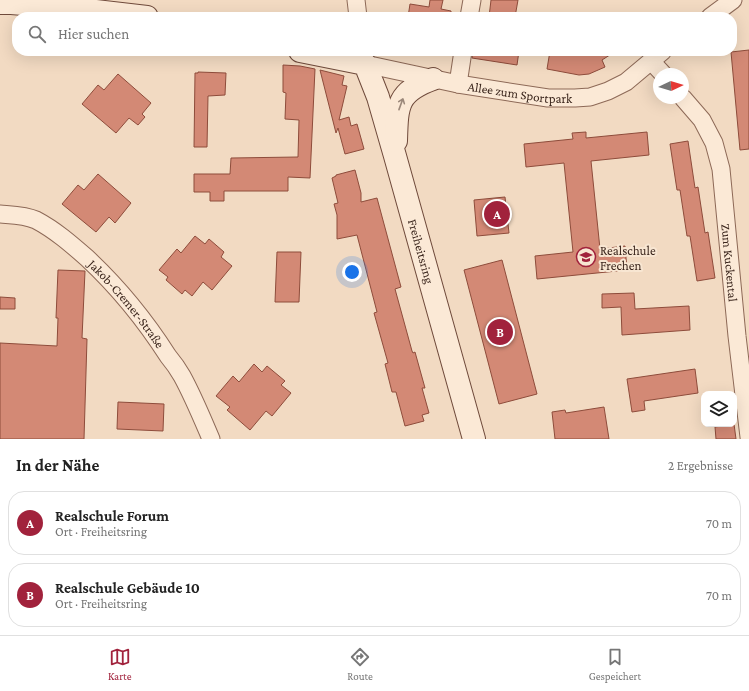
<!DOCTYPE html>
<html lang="de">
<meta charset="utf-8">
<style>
body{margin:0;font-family:"Crimson Pro",serif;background:#f6f6f6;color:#222}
.controls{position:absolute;right:12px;bottom:12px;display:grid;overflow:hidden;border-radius:8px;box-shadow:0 4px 16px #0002}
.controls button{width:36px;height:36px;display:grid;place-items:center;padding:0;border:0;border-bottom:1px solid #e0e0e0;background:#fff;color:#222;font:20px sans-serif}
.compass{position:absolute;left:653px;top:68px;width:36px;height:36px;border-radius:50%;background:#fff;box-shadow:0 4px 16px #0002;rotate:86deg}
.you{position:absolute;left:352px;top:272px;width:14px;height:14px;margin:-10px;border:3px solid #fff;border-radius:50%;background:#1a73e8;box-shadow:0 0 0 6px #1a73e833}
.badge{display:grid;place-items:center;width:26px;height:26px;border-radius:50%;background:#a1223c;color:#fff;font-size:13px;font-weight:700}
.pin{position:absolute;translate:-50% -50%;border:2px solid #fff;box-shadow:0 1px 4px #0006}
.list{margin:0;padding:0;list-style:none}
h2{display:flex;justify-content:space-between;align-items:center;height:52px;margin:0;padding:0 16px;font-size:17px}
h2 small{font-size:13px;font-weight:400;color:#767676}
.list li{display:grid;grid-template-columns:26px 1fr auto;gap:12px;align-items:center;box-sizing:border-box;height:64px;margin:0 8px 8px;padding:0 8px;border:1px solid #e0e0e0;border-radius:16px}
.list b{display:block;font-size:15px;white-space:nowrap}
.list p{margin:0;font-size:13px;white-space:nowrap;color:#767676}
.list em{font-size:13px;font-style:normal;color:#767676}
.icon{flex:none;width:22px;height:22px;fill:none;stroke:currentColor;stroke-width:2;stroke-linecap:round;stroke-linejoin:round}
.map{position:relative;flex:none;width:749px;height:439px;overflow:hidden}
.search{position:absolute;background:#fff;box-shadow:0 4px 16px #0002;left:12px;right:12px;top:12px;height:44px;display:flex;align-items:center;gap:10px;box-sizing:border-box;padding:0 14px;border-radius:16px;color:#767676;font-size:15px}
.sheet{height:196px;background:#fff}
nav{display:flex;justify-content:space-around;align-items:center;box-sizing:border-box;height:56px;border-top:1px solid #e0e0e0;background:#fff;font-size:11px;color:#767676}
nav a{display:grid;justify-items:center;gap:2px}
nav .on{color:#a1223c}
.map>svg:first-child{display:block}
.building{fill:#d38975;stroke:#8e4c3b}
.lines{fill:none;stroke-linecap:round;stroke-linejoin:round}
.street-casing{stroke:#8d6957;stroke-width:19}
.secondary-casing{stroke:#6f4a3b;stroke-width:24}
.street{stroke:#fbe9d6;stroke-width:17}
.secondary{stroke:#fbe9d6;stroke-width:22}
.oneway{stroke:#9b887a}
.labels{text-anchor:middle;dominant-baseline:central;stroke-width:4;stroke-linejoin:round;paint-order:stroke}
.street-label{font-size:13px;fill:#3b261d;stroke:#f8e6d2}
.poi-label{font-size:13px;fill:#3b261d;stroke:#f8e6d2;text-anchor:start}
</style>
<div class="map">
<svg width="749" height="439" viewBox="0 0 749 439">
<rect width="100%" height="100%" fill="#f2dac2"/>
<path class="building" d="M430,0h13l-2,9 10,2v6h-43l2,-13 19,3z
M491,0h27l-3,17h-26z
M749,50v99l-9,1 -9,-98z
M473,51h46l-2,14 -45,-7z
M550,51h66l-14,9 3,7 -16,7 -10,1 -32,-6z
M283,65l17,1 15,3 -5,109 -22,-1v14h-64v10h-14v-9h-16v-18h36l1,-16 67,-1 1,-37 -14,-1 1,-26 -3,-1z
M320,70l24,6 -2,9 5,1 -8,34 10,-3 2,9 6,-2 7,25 -19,5 -7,-26 -2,5z
M198,72l28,1 -1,22 -17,1 -1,51h-13l1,-74h3z
M118,74l33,29 -9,11 3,3 -7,8 -9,-7 -13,15 -34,-29 16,-19 6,5z
M586,132v6l61,-6 2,23 -58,6 9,88 25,-3 2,24 -90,9 -2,-23 38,-4 -9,-89 -38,4 -2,-23 49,-5 -1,-6z
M688,141l7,47 3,-1 7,46 3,-1 7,46 -18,3 -7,-45h-3l-7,-46h-3l-7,-46z
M355,170l6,23v9l16,-4 24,89 -6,2 17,62 1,2 2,-1 10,36h-3l7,25 -7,2 2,6 -19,5 -9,-34h-4l-7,-28 3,-1 -14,-50 3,-1 -20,-77 -20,4v-24l-3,-11 4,-1 -6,-25 4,-2v-1z
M98,174l33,29 -16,20 -6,-6 -13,15 -34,-28 16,-19 6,5z
M505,197l4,36 -32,3 -3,-36z
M195,236l10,8 4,-5 15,13 -3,5 11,9 -20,24 -9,-8 -11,14 -7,-6 -3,4 -16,-14 2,-3 -9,-7 18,-21 4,4z
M277,252h24l-2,50h-24z
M502,260l35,134 -38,10 -35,-134z
M58,270l27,1 -3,67 5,1 -3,100h-84v-96l57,3 1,-28h-2z
M634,293l1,16 54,-3 1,24 -68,5 -1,-28 -19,1v-14z
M0,297l15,1v11h-15z
M254,364l8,8 5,-6 18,15 -4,4 10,8 -19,23 -6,-5 -16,19 -23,-20 3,-3 -14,-11 17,-20 6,6z
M695,369l3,24 -54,8 1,9 -13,2 -5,-33z
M118,402l46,2 -1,27 -46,-2z
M604,407l5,32h-54l-3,-27 13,-2 1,3z
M734,424l2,15h-20l-1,-12z"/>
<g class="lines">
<g class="street-casing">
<g id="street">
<path d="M356,0l2,17"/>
<path d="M469,17l3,-17"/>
<path d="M710,17l23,-17"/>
<path id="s1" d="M363,51l2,13 93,20 90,14h27l15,-1 18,-6 18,-9 37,-31"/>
<path d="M651,61l12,13"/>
<path d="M458,84l5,-33"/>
<path id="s2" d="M683,98l19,22 12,23 7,26 16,167 12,101"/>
<path id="s3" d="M0,214c12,1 25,1 36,6 19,10 35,24 51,38 31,29 58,62 81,98 5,6 10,13 14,20 11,20 20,42 29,63"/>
</g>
</g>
<g class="secondary-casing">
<g id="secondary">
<path d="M0,3h11l51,4 85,10"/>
<path id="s4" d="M300,51l65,13 13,33 17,59 79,283"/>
<path d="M396,141c1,-36 1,-49 37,-62"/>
</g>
</g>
<use href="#street" class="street"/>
<use href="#secondary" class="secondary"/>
</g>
<defs><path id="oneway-shaft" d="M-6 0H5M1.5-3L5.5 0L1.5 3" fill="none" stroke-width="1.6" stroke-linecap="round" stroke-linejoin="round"/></defs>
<use class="oneway" href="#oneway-shaft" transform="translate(401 104) rotate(-70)"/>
<defs>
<g id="school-ring" transform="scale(1)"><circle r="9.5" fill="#f8e6d2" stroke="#a1223c" stroke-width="1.5"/><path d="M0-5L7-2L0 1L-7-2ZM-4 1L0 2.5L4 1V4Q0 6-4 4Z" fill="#a1223c"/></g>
</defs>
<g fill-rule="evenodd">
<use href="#school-ring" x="586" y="257"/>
</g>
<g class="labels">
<g class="street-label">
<text stroke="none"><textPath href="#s1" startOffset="171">Allee zum Sportpark</textPath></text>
<text stroke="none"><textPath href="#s4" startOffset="262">Freiheitsring</textPath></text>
<text stroke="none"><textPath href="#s2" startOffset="176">Zum Kuckental</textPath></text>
<text stroke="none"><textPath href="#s3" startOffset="161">Jakob-Cremer-Straße</textPath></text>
</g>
<g class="poi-label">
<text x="600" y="250">Realschule<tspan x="600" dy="15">Frechen</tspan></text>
</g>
</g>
</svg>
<div class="controls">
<button><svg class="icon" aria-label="layers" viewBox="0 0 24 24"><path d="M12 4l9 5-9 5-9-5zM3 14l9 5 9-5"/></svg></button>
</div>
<svg class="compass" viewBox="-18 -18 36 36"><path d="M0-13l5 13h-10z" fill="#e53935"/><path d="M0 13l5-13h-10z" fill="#767676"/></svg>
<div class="you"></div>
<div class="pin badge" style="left:497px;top:214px">A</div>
<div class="pin badge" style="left:500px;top:332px">B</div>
<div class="search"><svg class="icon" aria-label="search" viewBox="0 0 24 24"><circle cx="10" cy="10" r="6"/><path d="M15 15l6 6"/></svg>Hier suchen</div>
</div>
<section class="sheet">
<h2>In der Nähe<small>2 Ergebnisse</small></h2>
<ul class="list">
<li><span class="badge">A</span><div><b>Realschule Forum</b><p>Ort · Freiheitsring</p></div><em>70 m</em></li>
<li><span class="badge">B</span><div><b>Realschule Gebäude 10</b><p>Ort · Freiheitsring</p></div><em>70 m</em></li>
</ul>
</section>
<nav>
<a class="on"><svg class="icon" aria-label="map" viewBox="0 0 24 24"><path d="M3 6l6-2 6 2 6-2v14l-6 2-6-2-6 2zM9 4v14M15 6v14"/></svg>Karte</a>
<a><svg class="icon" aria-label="directions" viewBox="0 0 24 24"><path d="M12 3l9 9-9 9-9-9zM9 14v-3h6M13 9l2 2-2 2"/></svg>Route</a>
<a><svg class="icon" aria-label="saved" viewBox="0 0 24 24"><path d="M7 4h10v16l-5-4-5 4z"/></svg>Gespeichert</a>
</nav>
